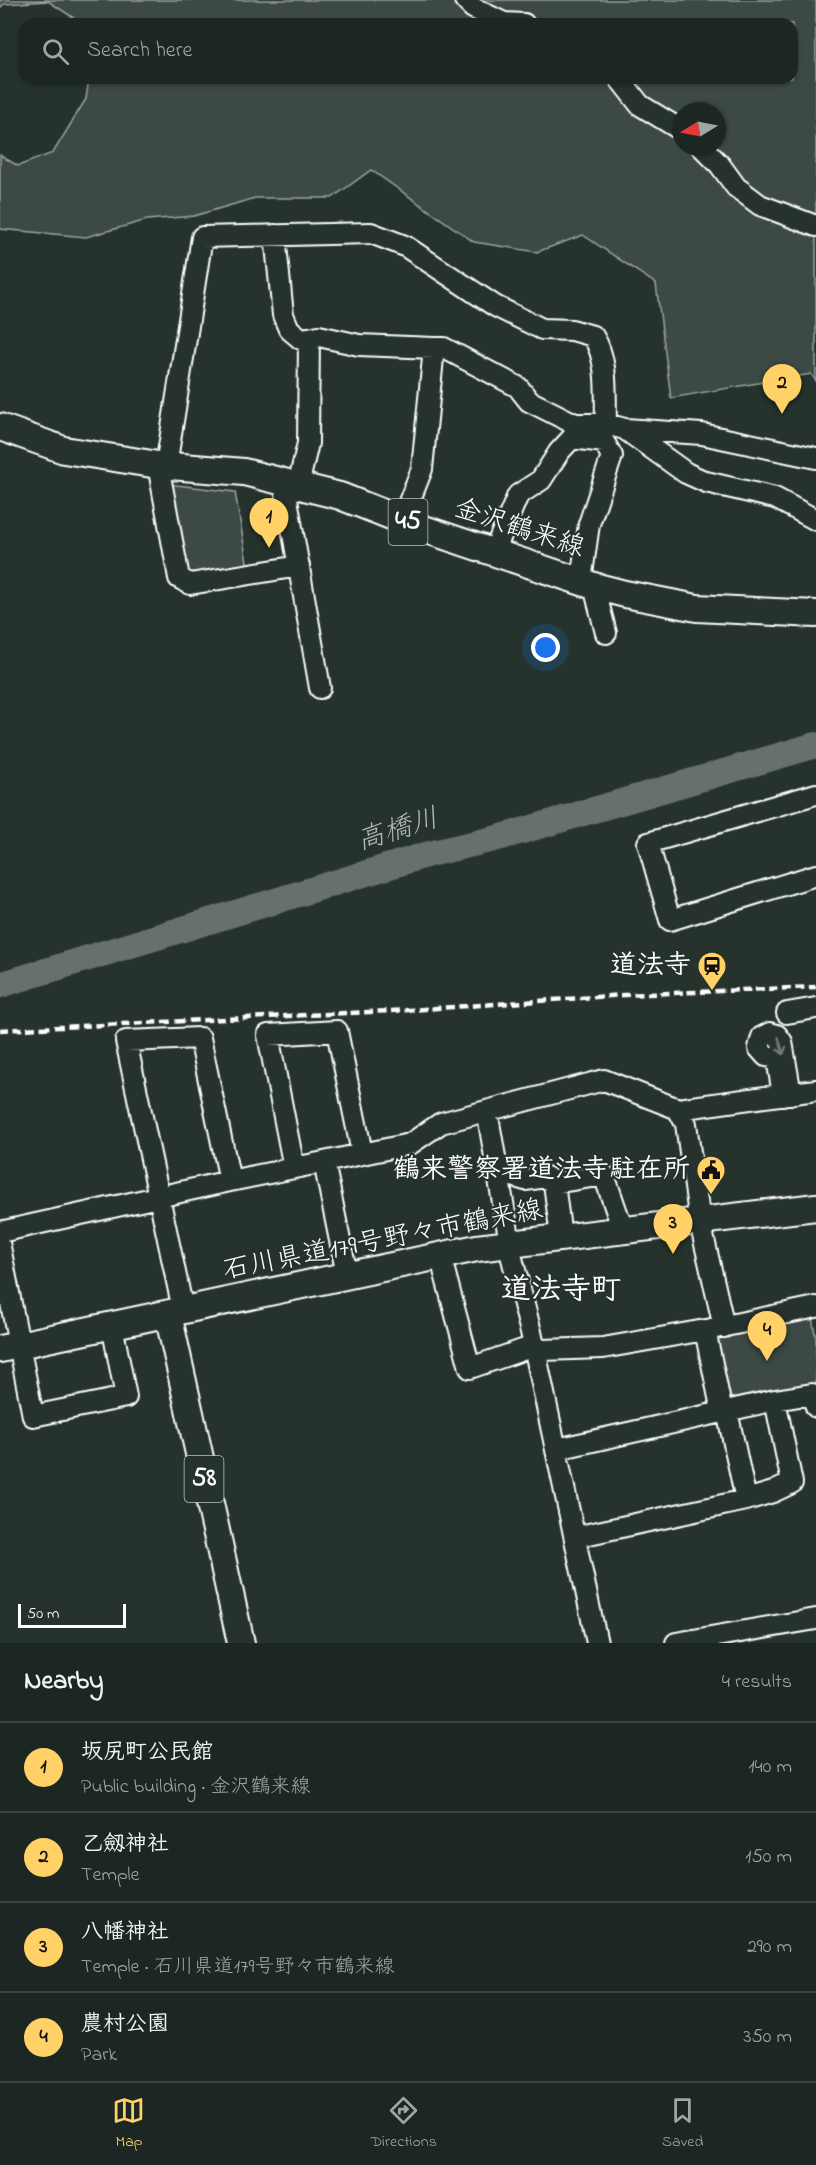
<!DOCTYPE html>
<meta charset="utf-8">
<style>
body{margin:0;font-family:"Indie Flower","Klee One",sans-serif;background:#29322f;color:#f1f3f6}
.compass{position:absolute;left:672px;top:102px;width:54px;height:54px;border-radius:50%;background:#1c2622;box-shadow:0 2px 4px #0004;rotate:260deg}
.scale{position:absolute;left:18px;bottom:15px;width:108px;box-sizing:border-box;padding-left:6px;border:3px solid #fff;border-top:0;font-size:16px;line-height:21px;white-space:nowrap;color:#fff;-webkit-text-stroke:4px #26332d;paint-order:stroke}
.you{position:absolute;left:546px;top:648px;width:21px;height:21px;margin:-15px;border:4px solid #fff;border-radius:50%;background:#1a73e8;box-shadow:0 0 0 9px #1a73e833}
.badge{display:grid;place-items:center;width:39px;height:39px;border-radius:50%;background:#ffd166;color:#111;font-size:20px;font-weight:700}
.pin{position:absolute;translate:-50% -50px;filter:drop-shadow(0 2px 3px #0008)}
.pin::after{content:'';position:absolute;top:32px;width:21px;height:18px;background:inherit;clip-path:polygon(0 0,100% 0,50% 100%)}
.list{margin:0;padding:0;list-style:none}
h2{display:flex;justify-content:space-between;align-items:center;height:78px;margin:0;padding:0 24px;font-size:26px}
h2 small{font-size:20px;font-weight:400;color:#a0a5a5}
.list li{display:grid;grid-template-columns:39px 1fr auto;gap:18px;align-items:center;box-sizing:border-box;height:90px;padding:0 24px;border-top:2px solid #3a4340}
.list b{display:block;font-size:22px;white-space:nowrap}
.list p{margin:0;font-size:20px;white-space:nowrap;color:#a0a5a5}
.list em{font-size:20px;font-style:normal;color:#a0a5a5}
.icon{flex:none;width:33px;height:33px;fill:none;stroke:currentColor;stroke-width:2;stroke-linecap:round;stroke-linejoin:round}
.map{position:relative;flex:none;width:816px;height:1643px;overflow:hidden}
.search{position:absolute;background:#1c2622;box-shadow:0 2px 4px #0004;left:18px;right:18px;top:18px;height:66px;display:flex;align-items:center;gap:15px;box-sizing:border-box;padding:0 21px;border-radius:18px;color:#a0a5a5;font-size:22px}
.sheet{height:438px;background:#1c2622}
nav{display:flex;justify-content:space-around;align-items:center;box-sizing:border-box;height:84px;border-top:2px solid #3a4340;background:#1c2622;font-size:16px;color:#a0a5a5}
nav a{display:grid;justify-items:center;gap:3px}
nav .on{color:#ffd166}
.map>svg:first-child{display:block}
.green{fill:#3e4944;stroke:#9ea4a2;stroke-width:1.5;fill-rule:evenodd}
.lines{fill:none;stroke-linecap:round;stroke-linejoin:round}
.river{stroke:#67706c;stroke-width:26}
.minor-casing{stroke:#fff;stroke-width:24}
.major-casing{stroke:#fff;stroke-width:30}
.minor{stroke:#26332d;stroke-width:20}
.major{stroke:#26332d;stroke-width:26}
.rail{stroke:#fff;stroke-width:4.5;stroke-dasharray:9 4.5;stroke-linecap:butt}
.oneway{stroke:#727a76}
.labels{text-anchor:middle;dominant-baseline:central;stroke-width:4.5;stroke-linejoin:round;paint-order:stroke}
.shield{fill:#26332d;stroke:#bec2c0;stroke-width:1.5}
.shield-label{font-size:26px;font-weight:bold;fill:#fff}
.street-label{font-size:27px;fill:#fff;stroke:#26332d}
.poi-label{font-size:27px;font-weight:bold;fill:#fff;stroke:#26332d;text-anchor:end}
.water-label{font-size:28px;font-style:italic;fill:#b3b8b6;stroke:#26332d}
.quarter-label{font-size:30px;font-weight:bold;fill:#fff;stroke:#26332d}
</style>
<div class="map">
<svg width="816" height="1643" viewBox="0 0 816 1643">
<rect width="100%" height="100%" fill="#26332d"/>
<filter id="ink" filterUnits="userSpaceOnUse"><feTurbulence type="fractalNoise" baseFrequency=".0167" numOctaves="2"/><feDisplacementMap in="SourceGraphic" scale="12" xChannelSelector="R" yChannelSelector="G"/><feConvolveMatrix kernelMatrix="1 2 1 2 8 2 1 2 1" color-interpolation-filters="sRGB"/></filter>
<g filter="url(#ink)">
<path class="green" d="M0,0h816v381l-5,-7 -140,24 -15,-114 -73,-49 -46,17 -63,-10 -103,-72 -39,28h-77l-61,18 -47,4 -61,17 -86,-8v-74l18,11 35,-13 33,-54 3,-21h703v-54h-709l-35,-23 -44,3 -4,4zM681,111h36v36h-36z
M168,484l67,8 13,76 -56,10 -9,-5z
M812,1318l4,20v45l-89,19 -14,-63z"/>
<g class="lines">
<path class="river" d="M0,985l429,-131 69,-16 318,-93"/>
<g class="minor-casing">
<path id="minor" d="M465,0l8,8 31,15 20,1
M619,78l21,27 41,25
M702,147l18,18 16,22 24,18 56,21
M275,235l8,80 6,14 12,10 8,-1 -1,105 -10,43
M309,338l10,-2 40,9 75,3 -12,121 -20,51
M434,348h10l74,39 11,14 46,23h31
M626,430l60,43 20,9 69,16 41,22
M158,465l21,113 11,6 109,-18
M166,466l36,-229 169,-4 34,13 90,60 47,23 30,1 21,6c16,25 12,59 13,88l19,5 77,5 114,24
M284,482l36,206
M494,552l24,-57 23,-15 18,-28 13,-14 32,4 8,14 -23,68 -8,57
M594,586l12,47
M816,794l-168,49 22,77 146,-45
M787,1013l29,-5
M783,1095l-6,-37 -11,-2 -7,-8 3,-11 8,-4 7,2 5,7 9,52
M678,1109l138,-19
M487,1111l22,126 -1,6 23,89 66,311
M294,1168l-26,-133 69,-4 25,122
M497,1171l28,9 21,-3 8,6 50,-8 19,55
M554,1183l7,54
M0,1232l230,-51 94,-19
M0,1247l33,169 93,-19 -14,-72
M440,1255l30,113 64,-22 8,4 61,-2 102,-18 17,82
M347,1275l-23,-113 86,-18 31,-21 163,-43 74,29 8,15 14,98 24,105
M183,1310l-57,-269 74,-3 30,143
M711,1329l105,-22
M775,1400l37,-6 4,13
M727,1411l19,89
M557,1449l218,-49 17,83 -19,9 -27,8 -171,37
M676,1643l140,-24"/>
</g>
<g class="major-casing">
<path id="major" d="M0,427l64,23 94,15 86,7 96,24 84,33 170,57 31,8 72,14 119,6
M168,1314l73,329
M0,1349l477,-101 339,-41"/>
</g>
<use href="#minor" class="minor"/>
<use href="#major" class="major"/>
<path class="rail" d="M0,1030l410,-20 214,-15 192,-8"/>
</g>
<defs><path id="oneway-shaft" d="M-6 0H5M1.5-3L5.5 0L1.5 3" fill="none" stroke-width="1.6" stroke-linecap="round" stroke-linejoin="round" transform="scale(1.5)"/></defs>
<use class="oneway" href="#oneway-shaft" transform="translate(781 1046) rotate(74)"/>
</g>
<defs>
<g id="station-pin" transform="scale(1.5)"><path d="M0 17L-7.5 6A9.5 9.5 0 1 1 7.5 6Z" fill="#ffd166" stroke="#26332d"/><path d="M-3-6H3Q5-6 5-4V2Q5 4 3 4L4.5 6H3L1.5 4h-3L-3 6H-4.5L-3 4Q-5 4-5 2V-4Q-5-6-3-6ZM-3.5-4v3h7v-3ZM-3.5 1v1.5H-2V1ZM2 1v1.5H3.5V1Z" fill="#111"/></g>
<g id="civic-pin" transform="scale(1.5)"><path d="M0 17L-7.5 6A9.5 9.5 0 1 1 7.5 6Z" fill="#ffd166" stroke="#26332d"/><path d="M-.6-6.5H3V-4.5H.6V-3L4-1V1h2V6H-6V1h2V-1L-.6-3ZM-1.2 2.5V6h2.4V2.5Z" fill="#111"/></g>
</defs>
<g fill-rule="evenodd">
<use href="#station-pin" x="712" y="966"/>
<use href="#civic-pin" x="711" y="1170"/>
</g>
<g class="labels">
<g class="shield">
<rect x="388.5" y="499" width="39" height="46" rx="4.5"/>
<rect x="184.5" y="1456" width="39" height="46" rx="4.5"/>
</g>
<g class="shield-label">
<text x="408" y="522">45</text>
<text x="204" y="1479">58</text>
</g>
<g class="street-label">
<text transform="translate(519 529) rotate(18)">金沢鶴来線</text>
<text transform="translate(383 1241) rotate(-11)">石川県道179号野々市鶴来線</text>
</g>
<g class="poi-label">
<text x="691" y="966">道法寺</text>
<text x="690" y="1170">鶴来警察署道法寺駐在所</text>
</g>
<g class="water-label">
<text transform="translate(398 831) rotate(-17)">高橋川</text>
</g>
<g class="quarter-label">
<text x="561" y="1291">道法寺町</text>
</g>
</g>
</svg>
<svg class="compass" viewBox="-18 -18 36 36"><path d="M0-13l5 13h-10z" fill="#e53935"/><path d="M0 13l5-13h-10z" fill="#a0a5a5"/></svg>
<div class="scale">50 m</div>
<div class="you"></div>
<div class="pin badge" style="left:269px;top:548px">1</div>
<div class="pin badge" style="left:782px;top:414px">2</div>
<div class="pin badge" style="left:673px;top:1254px">3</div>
<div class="pin badge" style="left:767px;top:1361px">4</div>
<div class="search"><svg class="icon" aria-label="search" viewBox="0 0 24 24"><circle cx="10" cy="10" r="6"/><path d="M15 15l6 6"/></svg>Search here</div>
</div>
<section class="sheet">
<h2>Nearby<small>4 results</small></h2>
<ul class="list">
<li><span class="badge">1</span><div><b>坂尻町公民館</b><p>Public building · 金沢鶴来線</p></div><em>140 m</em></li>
<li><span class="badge">2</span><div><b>乙劔神社</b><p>Temple</p></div><em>150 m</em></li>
<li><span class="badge">3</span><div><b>八幡神社</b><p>Temple · 石川県道179号野々市鶴来線</p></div><em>290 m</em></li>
<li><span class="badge">4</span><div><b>農村公園</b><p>Park</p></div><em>350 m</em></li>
</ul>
</section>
<nav>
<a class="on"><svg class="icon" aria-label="map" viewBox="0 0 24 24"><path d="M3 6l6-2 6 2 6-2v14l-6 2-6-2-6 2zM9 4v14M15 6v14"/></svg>Map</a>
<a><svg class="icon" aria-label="directions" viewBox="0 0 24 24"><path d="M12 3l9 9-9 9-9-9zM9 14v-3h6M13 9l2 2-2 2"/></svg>Directions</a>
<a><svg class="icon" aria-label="saved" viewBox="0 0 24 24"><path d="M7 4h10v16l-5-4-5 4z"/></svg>Saved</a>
</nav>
